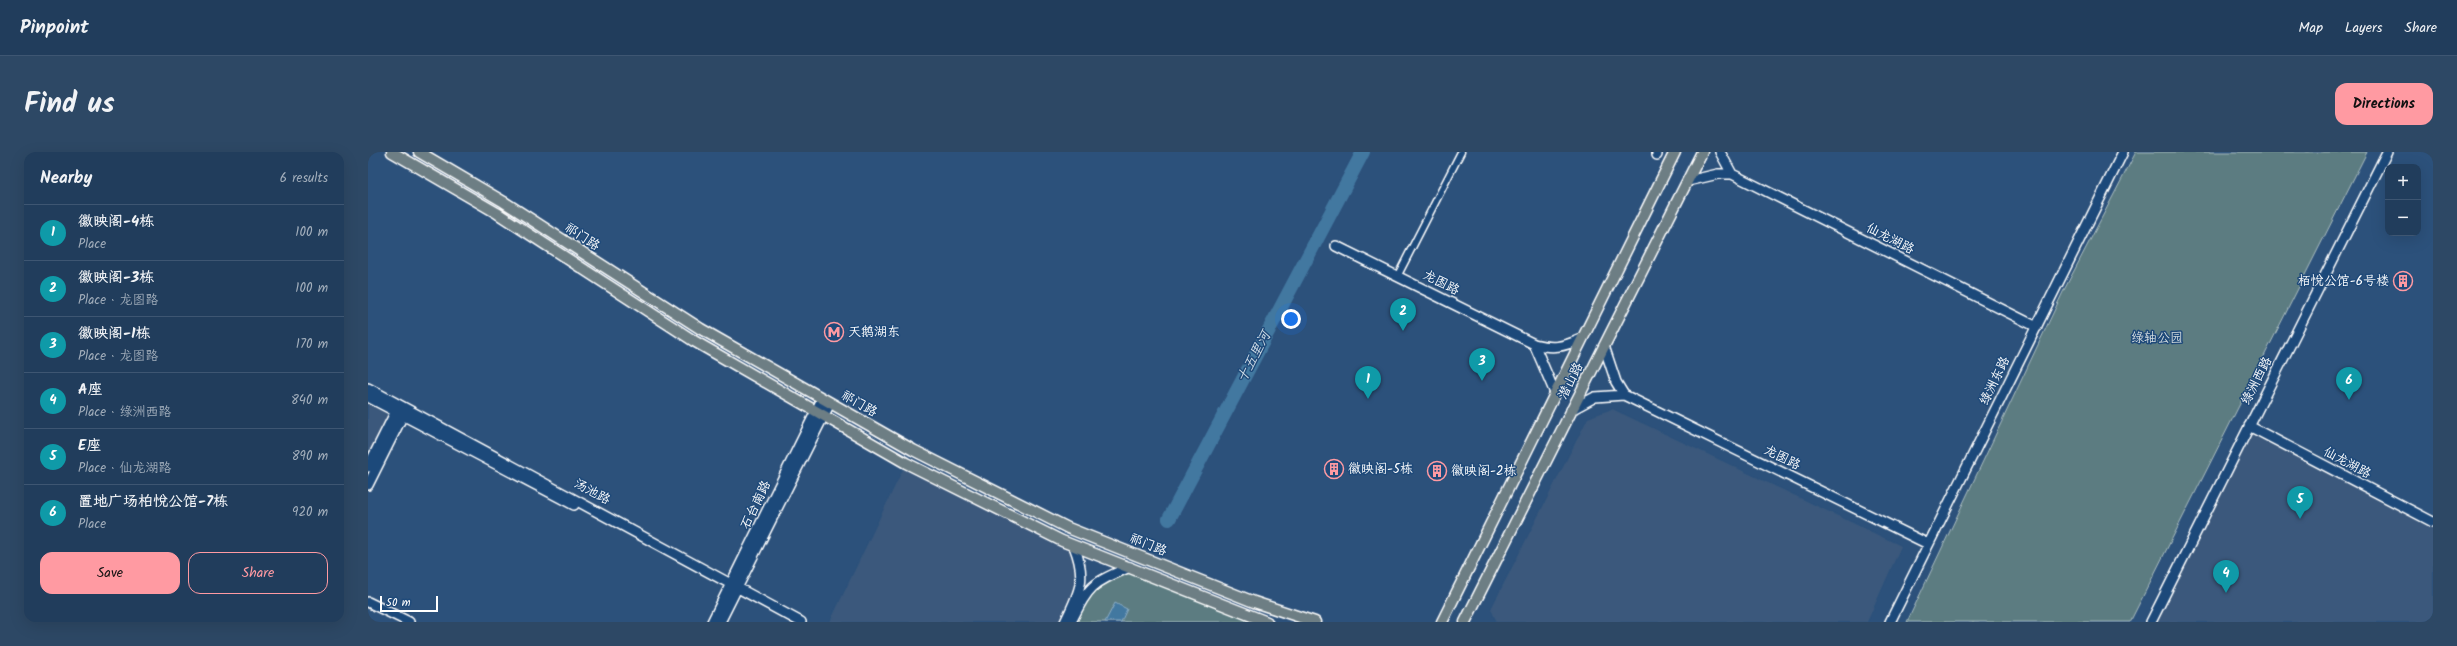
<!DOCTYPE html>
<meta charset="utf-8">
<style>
body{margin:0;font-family:Kalam,"LXGW WenKai TC",sans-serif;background:#2d4865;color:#f1f3f6}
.controls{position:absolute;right:12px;top:12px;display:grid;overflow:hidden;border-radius:8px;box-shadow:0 4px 16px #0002}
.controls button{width:36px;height:36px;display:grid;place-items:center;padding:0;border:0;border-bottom:1px solid #3e5672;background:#213d5c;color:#f1f3f6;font:20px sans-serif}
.scale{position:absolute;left:12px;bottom:10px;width:58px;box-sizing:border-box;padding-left:4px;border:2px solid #fff;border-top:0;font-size:11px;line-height:14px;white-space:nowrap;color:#fff;-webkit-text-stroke:3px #1f4a7a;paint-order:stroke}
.you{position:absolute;left:923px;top:167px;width:14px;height:14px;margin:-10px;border:3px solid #fff;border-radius:50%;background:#1a73e8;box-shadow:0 0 0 6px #1a73e833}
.badge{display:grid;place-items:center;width:26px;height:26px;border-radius:50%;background:#ff9aa2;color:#fff;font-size:13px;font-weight:700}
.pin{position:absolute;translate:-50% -33px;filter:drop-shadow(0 1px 2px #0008)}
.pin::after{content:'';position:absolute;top:21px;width:14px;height:12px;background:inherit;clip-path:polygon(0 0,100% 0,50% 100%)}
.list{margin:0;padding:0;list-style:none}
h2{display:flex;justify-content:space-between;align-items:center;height:52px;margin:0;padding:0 16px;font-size:17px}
h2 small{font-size:13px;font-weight:400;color:#a2aebb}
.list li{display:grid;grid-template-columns:26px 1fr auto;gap:12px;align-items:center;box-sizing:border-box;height:56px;padding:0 16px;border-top:1px solid #3e5672}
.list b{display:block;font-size:15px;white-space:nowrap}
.list p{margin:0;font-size:13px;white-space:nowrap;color:#a2aebb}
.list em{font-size:13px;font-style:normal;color:#a2aebb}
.actions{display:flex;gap:8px;padding:12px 16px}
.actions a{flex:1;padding:9px 0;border:1px solid #ff9aa2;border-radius:12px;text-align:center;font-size:14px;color:#ff9aa2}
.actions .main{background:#ff9aa2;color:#111}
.map{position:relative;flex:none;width:2065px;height:470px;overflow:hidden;border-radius:12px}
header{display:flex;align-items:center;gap:24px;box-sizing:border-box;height:56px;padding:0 20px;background:#213d5c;border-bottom:1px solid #3e5672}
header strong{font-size:19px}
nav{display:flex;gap:22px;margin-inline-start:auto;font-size:14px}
.intro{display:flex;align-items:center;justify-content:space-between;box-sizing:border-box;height:96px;padding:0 24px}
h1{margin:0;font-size:28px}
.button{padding:10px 18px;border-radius:12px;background:#ff9aa2;color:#111;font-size:14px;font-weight:700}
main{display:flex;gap:24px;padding:0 24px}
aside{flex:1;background:#213d5c;border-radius:12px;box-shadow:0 4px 16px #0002}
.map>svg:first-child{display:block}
.built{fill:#3b597c}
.green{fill:#5b7c81;stroke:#adbec0}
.water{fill:#4378a0;stroke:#8eaec6}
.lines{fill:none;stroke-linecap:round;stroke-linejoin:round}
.river{stroke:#4378a0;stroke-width:14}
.street-casing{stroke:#fff;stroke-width:9}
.secondary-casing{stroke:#fff;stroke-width:12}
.primary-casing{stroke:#fff;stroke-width:13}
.street{stroke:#1f4a7a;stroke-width:6}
.secondary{stroke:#1f4a7a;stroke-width:9}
.primary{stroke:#6d7e84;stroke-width:10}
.labels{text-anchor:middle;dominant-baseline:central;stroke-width:3;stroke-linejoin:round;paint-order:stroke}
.street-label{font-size:13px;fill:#fff;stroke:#1f4a7a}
.poi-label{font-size:13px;fill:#fff;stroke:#1f4a7a;text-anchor:start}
.park-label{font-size:13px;fill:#d6dee0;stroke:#1f4a7a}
.water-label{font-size:14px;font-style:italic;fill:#d0dde7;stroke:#1f4a7a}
</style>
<header>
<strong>Pinpoint</strong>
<nav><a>Map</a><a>Layers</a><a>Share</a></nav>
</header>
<div class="intro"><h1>Find us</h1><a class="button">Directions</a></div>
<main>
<aside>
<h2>Nearby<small>6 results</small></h2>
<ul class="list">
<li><span class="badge" style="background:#0f9aa8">1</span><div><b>徽映阁-4栋</b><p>Place</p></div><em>100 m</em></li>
<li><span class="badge" style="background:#0f9aa8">2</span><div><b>徽映阁-3栋</b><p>Place · 龙图路</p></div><em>100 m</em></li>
<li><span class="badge" style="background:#0f9aa8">3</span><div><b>徽映阁-1栋</b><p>Place · 龙图路</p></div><em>170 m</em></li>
<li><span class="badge" style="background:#0f9aa8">4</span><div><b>A座</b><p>Place · 绿洲西路</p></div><em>840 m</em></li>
<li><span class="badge" style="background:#0f9aa8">5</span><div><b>E座</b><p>Place · 仙龙湖路</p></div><em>890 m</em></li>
<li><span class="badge" style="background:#0f9aa8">6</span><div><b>置地广场柏悦公馆-7栋</b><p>Place</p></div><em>920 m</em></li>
</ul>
<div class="actions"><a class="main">Save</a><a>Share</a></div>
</aside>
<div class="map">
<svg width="2065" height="470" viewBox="0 0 2065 470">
<rect width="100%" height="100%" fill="#2c517b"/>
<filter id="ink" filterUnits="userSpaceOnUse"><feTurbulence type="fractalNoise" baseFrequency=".025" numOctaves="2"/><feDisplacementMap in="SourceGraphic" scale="8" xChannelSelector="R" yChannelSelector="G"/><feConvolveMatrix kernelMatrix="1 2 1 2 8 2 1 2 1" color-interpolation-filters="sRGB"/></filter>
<g filter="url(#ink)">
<path class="built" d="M0,245l28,15 -28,55z
M1244,257l289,137 -34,76h-370l-6,-13 97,-191z
M1881,274l184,96v100h-282z
M538,311l168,83 8,28 -17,48h-235z"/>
<path class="green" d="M1768,0h231l-237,470h-223l156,-330z
M762,415l137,55h-196l16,-30z"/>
<path class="water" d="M747,451l12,6 -6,13h-16z"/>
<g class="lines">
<path class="river" d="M801,367l194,-367"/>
<g class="street-casing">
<path id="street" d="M1030,123l63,-123"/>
</g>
<g class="secondary-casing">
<path id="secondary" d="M1289,0v3
M1364,22l305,153
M1320,29l30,-7h14l-12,-22
M968,94l198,98
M0,236l433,234
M1187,241l-21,-49c19,5 29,3 47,-5
M1256,243l304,149
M0,245l206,108
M1203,258l24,-13 29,-2 -8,-13 -12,-36
M1881,274l184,96
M0,315l30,-60
M0,333l37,-74
M0,450l41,20
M344,470l110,-223
M352,470l110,-219
M697,470c15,-31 22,-43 9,-76
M703,470c19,-38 20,-38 59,-55
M1522,470l233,-470
M1783,470l236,-470"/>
</g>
<g class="primary-casing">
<path id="primary" d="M24,0l105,61 197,128 212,122 156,78 205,81
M51,0l85,50 197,127 212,121 155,78 186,74 61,20
M1074,470l233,-470
M1097,470l237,-470"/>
</g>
<use href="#street" class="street"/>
<use href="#secondary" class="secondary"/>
<use href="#primary" class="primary"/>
</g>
</g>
<defs>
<g id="building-ring" transform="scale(1)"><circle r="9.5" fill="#1f4a7a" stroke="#ff9aa2" stroke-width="1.5"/><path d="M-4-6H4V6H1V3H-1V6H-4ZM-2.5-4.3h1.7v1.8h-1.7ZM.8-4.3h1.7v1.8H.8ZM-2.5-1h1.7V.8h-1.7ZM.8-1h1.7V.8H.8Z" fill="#ff9aa2"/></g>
<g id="metro-ring" transform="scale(1)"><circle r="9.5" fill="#1f4a7a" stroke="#ff9aa2" stroke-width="1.5"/><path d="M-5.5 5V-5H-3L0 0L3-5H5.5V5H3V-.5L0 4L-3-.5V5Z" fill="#ff9aa2"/></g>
</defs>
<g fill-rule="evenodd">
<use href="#building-ring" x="2035" y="129"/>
<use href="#metro-ring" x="466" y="180"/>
<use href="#building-ring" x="966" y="317"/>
<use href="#building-ring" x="1069" y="319"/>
</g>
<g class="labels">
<g class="street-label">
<text transform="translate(214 85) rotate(33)">祁门路</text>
<text transform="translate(1522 87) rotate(27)">仙龙湖路</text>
<text transform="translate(1073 131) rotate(27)">龙图路</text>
<text transform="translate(1203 229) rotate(-63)">潜山路</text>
<text transform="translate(1627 229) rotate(-64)">绿洲东路</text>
<text transform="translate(1889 229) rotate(-63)">绿洲西路</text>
<text transform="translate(491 252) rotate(30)">祁门路</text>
<text transform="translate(1414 306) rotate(26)">龙图路</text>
<text transform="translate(1979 311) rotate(28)">仙龙湖路</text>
<text transform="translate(224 340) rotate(28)">汤池路</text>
<text transform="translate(388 353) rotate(-64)">石台南路</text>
<text transform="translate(780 393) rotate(22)">祁门路</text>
</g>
<g class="poi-label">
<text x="2021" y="129" text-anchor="end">栢悦公馆-6号楼</text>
<text x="480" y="180">天鹅湖东</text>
<text x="980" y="317">徽映阁-5栋</text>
<text x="1083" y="319">徽映阁-2栋</text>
</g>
<g class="park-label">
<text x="1789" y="186">绿轴公园</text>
</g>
<g class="water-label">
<text transform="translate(886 205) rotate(-62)">十五里河</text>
</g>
</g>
</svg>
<div class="controls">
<button>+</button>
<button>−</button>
</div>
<div class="scale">50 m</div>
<div class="you"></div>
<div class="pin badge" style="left:1000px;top:247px;background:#0f9aa8">1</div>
<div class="pin badge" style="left:1035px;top:179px;background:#0f9aa8">2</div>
<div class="pin badge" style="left:1114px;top:229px;background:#0f9aa8">3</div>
<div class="pin badge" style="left:1858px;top:441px;background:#0f9aa8">4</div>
<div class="pin badge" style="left:1932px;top:367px;background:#0f9aa8">5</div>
<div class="pin badge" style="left:1981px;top:248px;background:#0f9aa8">6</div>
</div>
</main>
